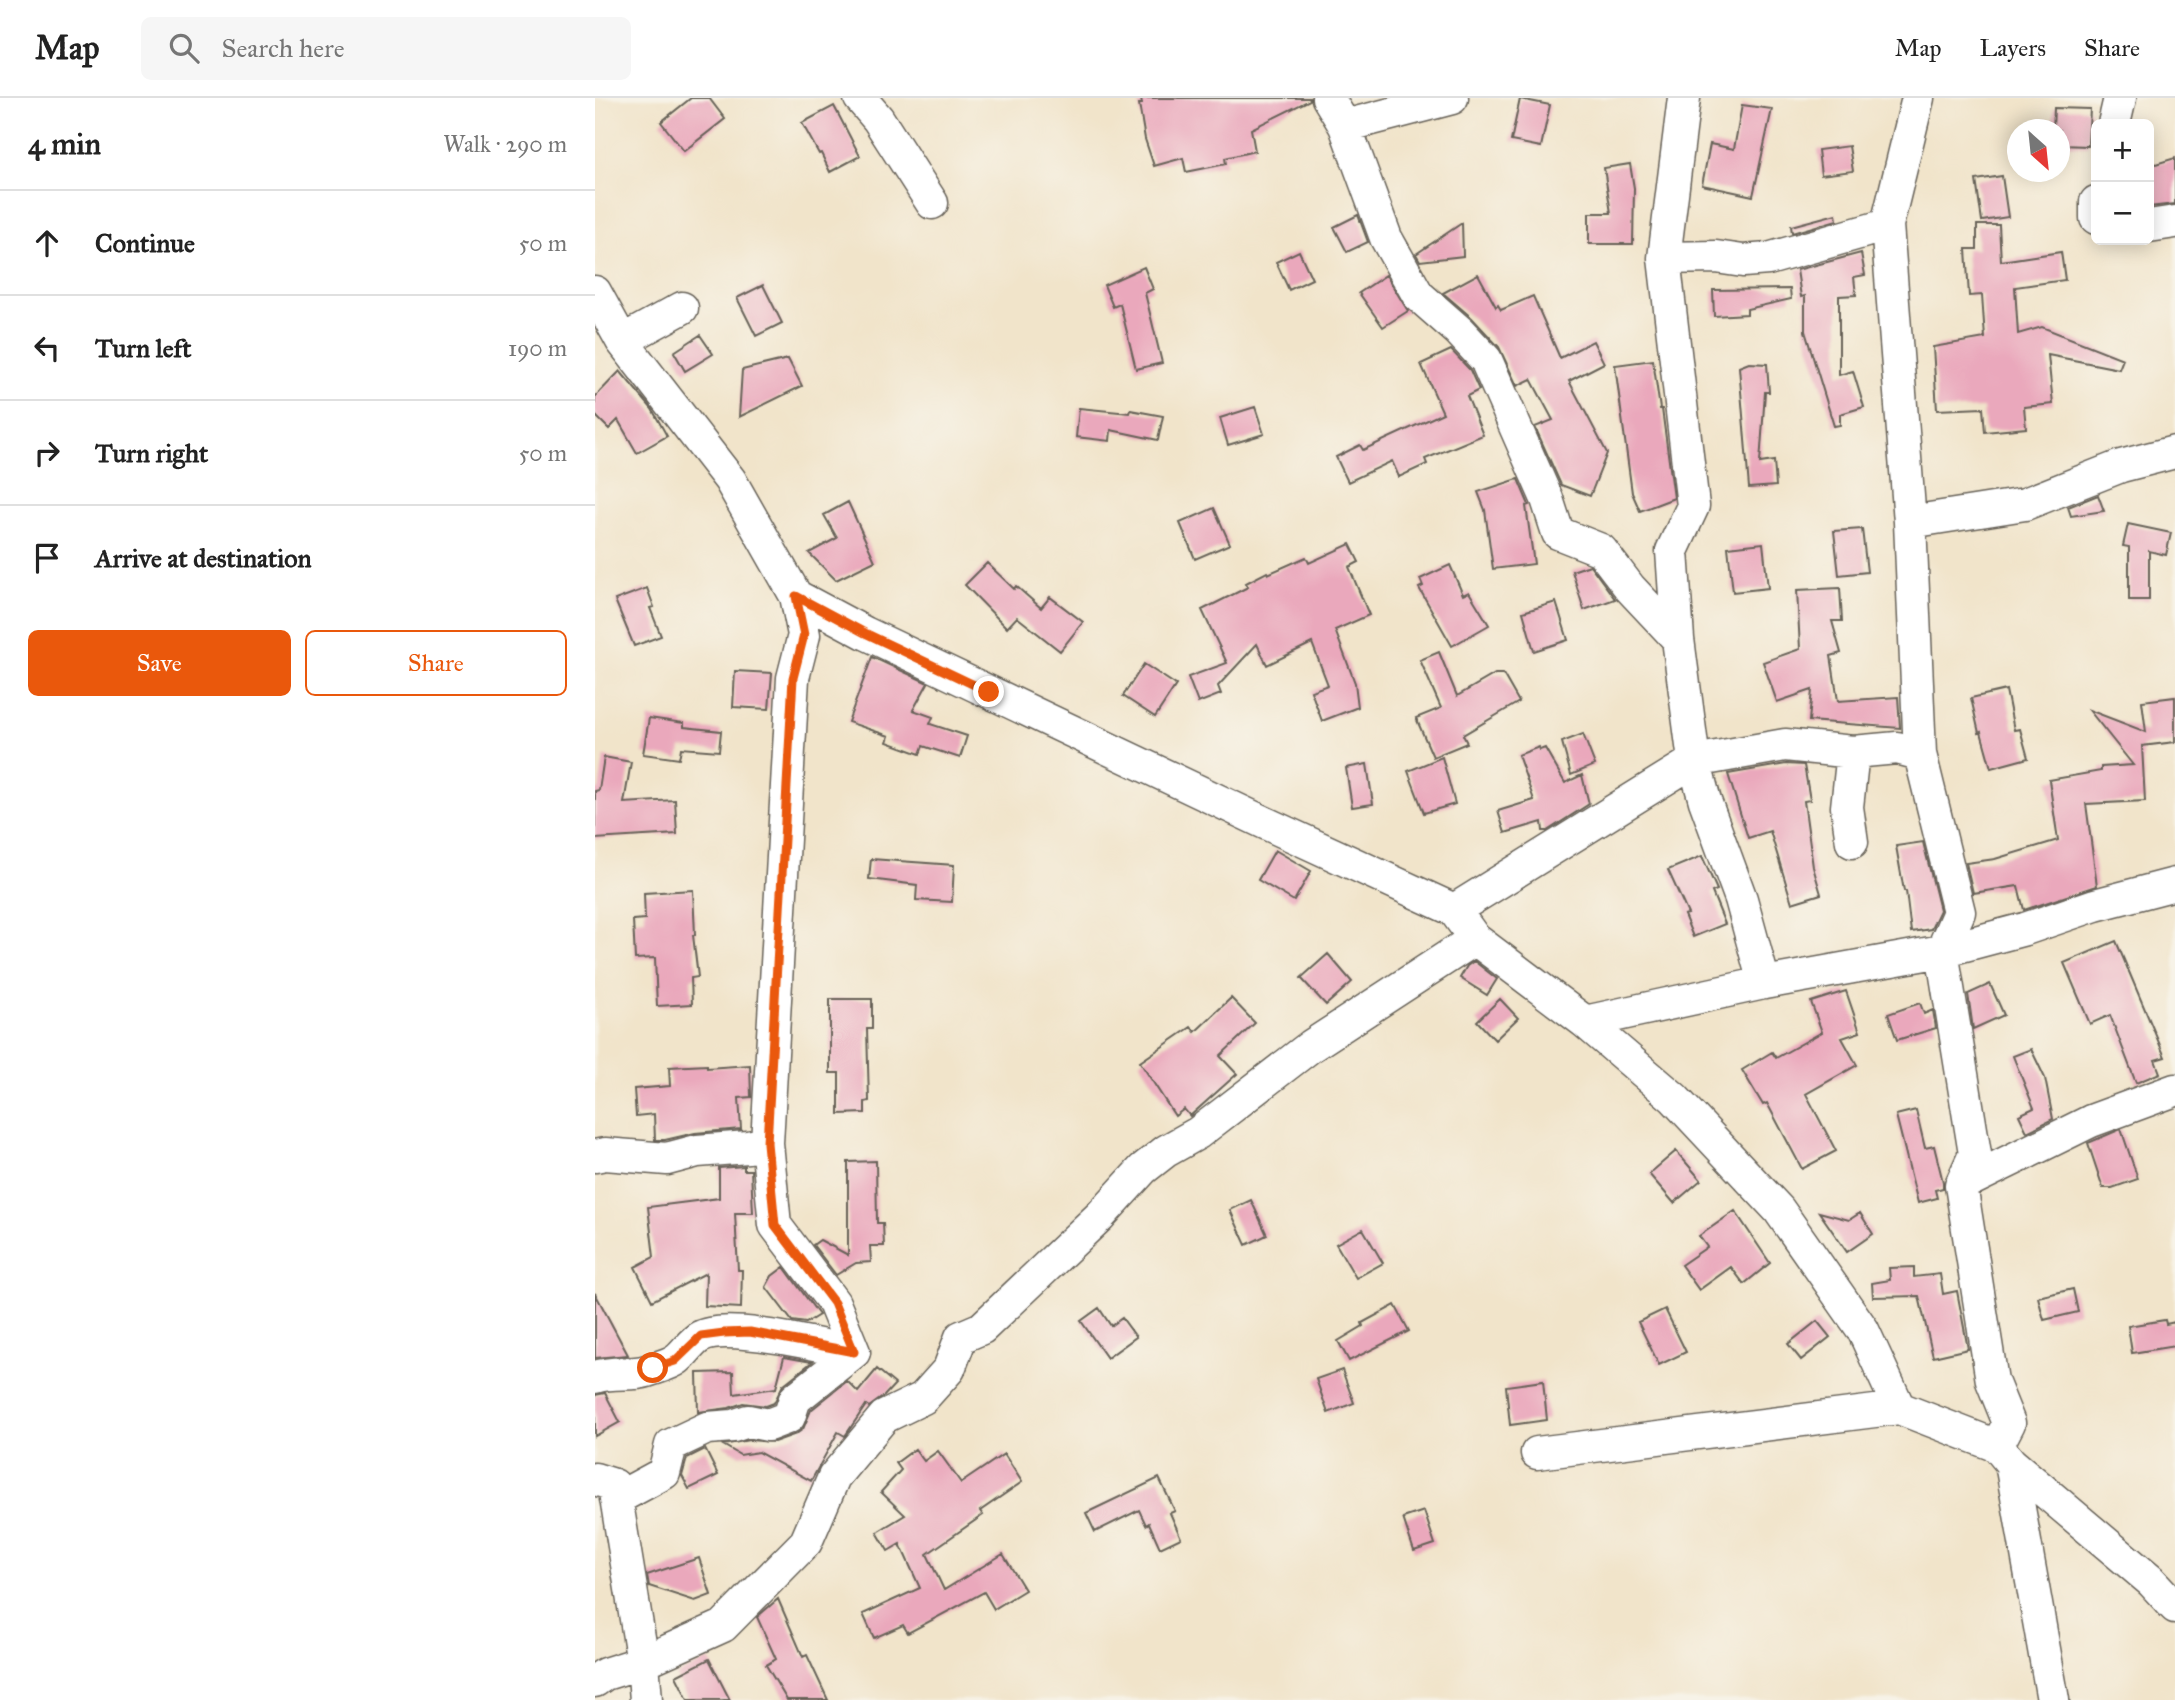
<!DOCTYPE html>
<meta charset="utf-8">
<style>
body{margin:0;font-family:"IM FELL Great Primer",serif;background:#f6f6f6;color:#222}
.controls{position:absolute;right:21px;top:21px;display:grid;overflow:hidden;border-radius:10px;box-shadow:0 4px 18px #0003}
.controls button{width:63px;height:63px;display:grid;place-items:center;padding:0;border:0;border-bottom:2px solid #e0e0e0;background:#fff;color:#222;font:35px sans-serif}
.compass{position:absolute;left:1412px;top:21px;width:63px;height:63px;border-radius:50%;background:#fff;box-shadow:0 4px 18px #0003;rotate:153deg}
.stop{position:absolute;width:21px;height:21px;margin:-16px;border:5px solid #ea580c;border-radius:50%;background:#fff}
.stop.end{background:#ea580c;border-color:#fff;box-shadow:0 2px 7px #0008}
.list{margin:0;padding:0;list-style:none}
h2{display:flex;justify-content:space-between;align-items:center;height:91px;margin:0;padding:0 28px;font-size:30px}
h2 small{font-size:23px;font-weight:400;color:#767676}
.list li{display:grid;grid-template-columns:46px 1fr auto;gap:21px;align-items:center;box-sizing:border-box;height:105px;padding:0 28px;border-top:2px solid #e0e0e0}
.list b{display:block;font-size:26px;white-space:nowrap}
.list em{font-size:23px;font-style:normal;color:#767676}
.actions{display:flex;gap:14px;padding:21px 28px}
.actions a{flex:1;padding:16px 0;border:2px solid #ea580c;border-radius:10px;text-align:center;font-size:24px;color:#ea580c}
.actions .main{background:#ea580c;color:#fff}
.icon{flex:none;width:38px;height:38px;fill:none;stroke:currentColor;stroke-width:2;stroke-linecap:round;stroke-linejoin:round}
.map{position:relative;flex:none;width:1580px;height:1602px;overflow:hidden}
header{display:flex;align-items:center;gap:42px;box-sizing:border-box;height:98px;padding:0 35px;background:#fff;border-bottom:2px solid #e0e0e0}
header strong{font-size:33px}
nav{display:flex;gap:38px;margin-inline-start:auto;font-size:24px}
.search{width:490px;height:63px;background:#f6f6f6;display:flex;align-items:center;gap:18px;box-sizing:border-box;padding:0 24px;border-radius:10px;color:#767676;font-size:26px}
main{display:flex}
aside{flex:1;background:#fff}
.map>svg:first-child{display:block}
.building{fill:#eaa8bc}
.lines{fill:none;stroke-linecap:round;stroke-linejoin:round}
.minor-casing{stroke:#676259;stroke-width:35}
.minor{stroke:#fff;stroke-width:32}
.route{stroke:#ea580c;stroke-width:9}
</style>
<header>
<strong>Map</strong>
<div class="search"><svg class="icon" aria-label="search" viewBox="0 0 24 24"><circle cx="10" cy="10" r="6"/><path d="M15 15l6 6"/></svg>Search here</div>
<nav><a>Map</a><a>Layers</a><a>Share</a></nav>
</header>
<main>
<aside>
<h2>4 min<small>Walk · 290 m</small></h2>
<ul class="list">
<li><svg class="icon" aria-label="ahead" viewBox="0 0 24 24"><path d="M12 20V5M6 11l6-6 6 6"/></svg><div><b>Continue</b></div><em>50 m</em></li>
<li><svg class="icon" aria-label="left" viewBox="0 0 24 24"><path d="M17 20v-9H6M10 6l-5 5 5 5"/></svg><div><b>Turn left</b></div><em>190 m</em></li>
<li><svg class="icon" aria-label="right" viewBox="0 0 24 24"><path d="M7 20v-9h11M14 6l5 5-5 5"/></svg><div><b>Turn right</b></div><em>50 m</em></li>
<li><svg class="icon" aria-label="arrive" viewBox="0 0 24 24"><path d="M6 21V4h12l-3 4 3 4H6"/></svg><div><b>Arrive at destination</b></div></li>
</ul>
<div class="actions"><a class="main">Save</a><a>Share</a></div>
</aside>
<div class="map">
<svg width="1580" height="1602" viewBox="0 0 1580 1602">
<rect width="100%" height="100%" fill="#f7f3e8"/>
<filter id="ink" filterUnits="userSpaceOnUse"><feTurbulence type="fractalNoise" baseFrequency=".0143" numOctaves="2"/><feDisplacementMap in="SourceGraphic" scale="14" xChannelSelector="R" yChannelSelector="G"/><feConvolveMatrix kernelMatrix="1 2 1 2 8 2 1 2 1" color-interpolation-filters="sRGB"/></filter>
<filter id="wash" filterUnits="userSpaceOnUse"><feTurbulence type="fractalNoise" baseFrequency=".00686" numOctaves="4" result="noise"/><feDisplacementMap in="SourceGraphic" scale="28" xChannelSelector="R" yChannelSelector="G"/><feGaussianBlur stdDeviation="1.57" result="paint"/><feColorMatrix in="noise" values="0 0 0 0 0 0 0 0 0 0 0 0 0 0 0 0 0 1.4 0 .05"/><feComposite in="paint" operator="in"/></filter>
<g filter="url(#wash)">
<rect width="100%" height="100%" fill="#f1e4ca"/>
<g id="blocks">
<path class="building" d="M96,0h18l16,21 -41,32 -23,-29z
M546,0h169v2l-59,29 4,22 -30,7 1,6 -40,8 -3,-14 -29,8 -9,-27 -6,-35h3z
M925,1l30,6 -9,42 -30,-6z
M1147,7l30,4 -19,87 -51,-11 8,-41 24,5z
M239,8l26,50 -30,16 -9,-19 -2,1 -17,-31z
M1459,10l36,1 -2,37 -28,-1v-15h-7z
M1254,48l4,25 -32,4 -3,-25z
M1580,60v46l-26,3v-41z
M1035,66l4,24 -1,56h-44v-31h22l-7,-45z
M1407,78l6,41 -26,4 -6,-41z
M1241,116l1,6 -45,13 -1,-7z
M763,117l10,27 -21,10 -13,-25z
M867,125l1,33 -43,5 -4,-7z
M1382,127h22l2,36 60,-9 4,28 -50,7 3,47 24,-7 81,32 -4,10 -71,-14 5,49 -29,3 2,21 -41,4 -2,-24 -46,2 -4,-63 52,-9 -3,-43 -13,1 -3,-47h11z
M704,153l13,28 -23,11 -13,-28z
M1266,155l4,22 -11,2 2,18 -17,1v79l14,-4 11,36 -24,7v11l-6,1 -29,-95v-35l-4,1 -4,-27z
M549,169l9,22 -8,4 17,70 -26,6 -16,-65 -7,3 -9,-22z
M883,176l18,33 2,-2 3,5 32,-14 27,62 33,-17 11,22 -35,18 38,72 -17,43 -29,-11 -26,-58 18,-7 -22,-41 -14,7 -18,-39 -27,-29 -29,-25z
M791,177l22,36 -25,16 -24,-34z
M168,187l19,38 -26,13 -19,-38z
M1195,191l1,10 -44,10v5l-33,2 -1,-26z
M105,237l13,19 -28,17 -11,-19z
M856,252l19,20 9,20 -12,6 16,39 -58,24 2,5 -28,13 -7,-16 -44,21 -12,-25 24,-12 3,5 80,-37 -22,-49z
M193,261l14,27 -63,31 3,-47z
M1058,262l7,49h2l12,89 -34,13 -8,-18 -17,-128z
M1154,265l18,1 2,28h-4l-5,71 14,-2 2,25 -27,2 -10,-121z
M25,273l32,38 15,27 -30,17 -19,-33 -9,9 -14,-14v-18z
M660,309l9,27 -36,11 -8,-27z
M484,310l50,5 1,-3 33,6 -5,24 -47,-10 -1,11 -34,-4z
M923,381l11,26 -3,1 8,58 -41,5 -8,-59 -7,-18z
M1503,397l6,16 -33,5 -3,-9z
M253,404l27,59 -39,19 -27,-27 28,-15 -13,-23z
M619,410l16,36 -35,15 -15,-36z
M1533,426l43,9 -5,22 -17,-4v49h-20v-53l-6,-1z
M1267,431l5,43 -28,3 -5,-44z
M1168,445l5,45 -35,4 -5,-45z
M755,446l9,18 -10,5 20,48 -34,15 20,53 3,24 -36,14 -11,-30 17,-6 -16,-42 -45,22 -10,-21 -39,42 3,8 -23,9 -10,-26 39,-14 -25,-53 46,-23 -2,-4 21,-11 1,2 38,-17 3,6z
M392,465l27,26 2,-3 25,22 9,-11 33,25 -23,29 -43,-34 -10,11 -42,-43z
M855,467l13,30 6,-3 20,33 -37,21 -33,-58 4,-2 -3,-7z
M995,467l25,34 -31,11 -12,-39z
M52,490l7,19 -4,1 11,28 -27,10 -19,-46z
M1245,490l2,33h-10l9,32 -10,3 7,45 60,-4 2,31 -91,-7 3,-31 -35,12 -14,-40 37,-13 -3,-59z
M961,504l12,38 -34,11 -11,-39z
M844,554l18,44 38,-22h8l16,28 -56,33 4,8 -34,14 -17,-39 25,-10 -21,-48z
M277,559l56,26 -15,27 20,7 -3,7 37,12 -7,22 -37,-12 -3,8 -33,-12 2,-6 -41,-14z
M549,566l32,21 -21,32 -32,-21z
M140,573l37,2 -3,36 -36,-2z
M1411,592l8,40 6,-1 8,29 -37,10 -10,-36 -2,1 -8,-35z
M1580,599v45l-33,4 3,55 -59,3 11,82 -73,24 -6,-24 -45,7 -7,-30 29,-4 63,-19 -9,-60 52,-9v-4l32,-2 -44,-55 57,22 -4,-31z
M54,620l35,5v4l37,4 -2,20 -38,-3 -2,11 -36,-5z
M988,636l12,31 -24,10 -9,-33z
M944,649l1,3 5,-2 20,35 17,-8 7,29 -42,27h-4l-1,-9 -37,11 -7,-22 36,-11 -16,-45z
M9,659l27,5 -7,41 51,-3 2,34 -82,5v-48l4,-1z
M847,659l13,47 -31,9 -16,-42z
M772,666l6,40 -21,3 -6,-39z
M1191,666l18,1 6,35 -6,1 9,66 8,27 -29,9 -22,-72 -22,7 -20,-64z
M1328,744l17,68 -9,19 -20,3 -5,-41h-2l-8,-45z
M680,752l36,21 -17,30 -36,-21z
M1107,758l15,34 -5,2 13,32 -32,13 -9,-22 4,-1 -20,-44z
M276,761l83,6 -2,37 -36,-2 1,-15 -48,-6z
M98,792l2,45h-2l5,42 -7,1 1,26 -35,2 -2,-48 -20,1 -2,-39 12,-1 -1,-26z
M1521,843l49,116 -10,3 5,13 -24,10 -26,-68 -20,9 -26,-61z
M733,856l24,28 -26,23 -25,-27z
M879,863l23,18 -10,16 -27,-17 7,-12z
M1395,886l14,31 -31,14 -5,-35z
M1251,893l14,41 -18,6 15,27 -51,29 30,57 -34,18 -35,-66 -4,2 -21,-35 30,-18 4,6 46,-26 -11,-30z
M636,900l24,25 -35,33 17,18 -47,42 -6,-7 -9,7 -35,-54 51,-35 4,5z
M235,901h42v30h-5l2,72 -4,1v11l-26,1v-41h-9z
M905,901l18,19 -23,22 -18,-19z
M1325,905l4,11 9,-4 3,18 -39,12 -9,-26z
M1436,951l14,29 8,41 -26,13 -8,-17 15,-7 -21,-52z
M112,967v3l43,-3 1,32 -12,1 2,31 -46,4 -30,7h-10l-1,-26 -18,2 -2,-27 36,-3 -1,-19z
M1321,1012l9,38 9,-2 9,36v6l-8,2 2,8 -19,5 -22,-88z
M1526,1031l17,50 -26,9h-9l-15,-45z
M1081,1053l25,29 -27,23 -25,-29z
M281,1063l1,62h6l1,23h-14l1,16 -15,1 -20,12 -23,-30 7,-5 28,15v-93z
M149,1068v4h7l2,43h-18l3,57h4l-1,38 -36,-2 1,-33 -54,28 -17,-34 19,-10 -6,-50 71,-9v-30z
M656,1102l16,35 -21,10 -16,-35z
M1140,1113l35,52 -26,21 -13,-17 -32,23 -18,-25 26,-18 -8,-11z
M1224,1114l30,8 11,-7 13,21 -26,18z
M768,1131l20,34 -27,15 -20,-34z
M189,1169l35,48 -13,8 -14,-2 -26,-34 6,-11z
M1319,1169v10l26,-3 3,20 14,-3 11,58 -35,8 -14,-61 -46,1 -1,-14 18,-3 -1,-12z
M1478,1191l5,23 -34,8 -6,-23z
M0,1195l33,62 -33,3z
M800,1207l14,26 -60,30 -11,-20 25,-15 -1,-3z
M504,1210l12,18 11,-8 14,19 -29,21 -26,-37z
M1070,1211l21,43 -27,13 -21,-43z
M1570,1222l1,4 9,-2v24l-43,7 -4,-27z
M1222,1223l13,16 -29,23 -13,-16z
M189,1259l28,5 -29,23 -9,18 -8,3 -23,-3 -14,5 -31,4 -1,-39 36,-1 1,22 42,-6z
M282,1271l18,15 -11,12 -15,11 -3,-2 -21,31 -7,-4 -27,49 -53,-29 -18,3 -17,-10 26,-5 25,2 22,-8 7,-5 8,-19 36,-29 11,11z
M747,1272l12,33 -26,10 -12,-34z
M948,1283l4,39 -37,5 -4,-39z
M10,1295l15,29 -25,14v-41z
M110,1351l13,26 -29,14 -7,-13 5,-18z
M320,1351l9,12 14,-10 23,32 43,-29 18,28 -42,29 3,4 -56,39 17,36 59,-36 22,36 -31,19 -10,-17 -76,41 -5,-8 -29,13 -11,-24 57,-26 -20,-44 -12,7 -11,-19 28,-17 -24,-23 20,-22 -5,-7z
M564,1380l16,33 -5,2 11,25 -21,10 -11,-25 -3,2 -7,-15 -44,22 -9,-19z
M829,1413l11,33 -21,7 -11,-33z
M104,1460l12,37 -16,6 -46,-15 -2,-11z
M183,1501l25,58 4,-2 21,45h-41l-21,-35 10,-6 -19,-42z
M114,1561l21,41h-42l-12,-24z"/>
</g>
</g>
<g filter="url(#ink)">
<use href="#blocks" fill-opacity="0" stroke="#676259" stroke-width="2"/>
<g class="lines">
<g class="minor-casing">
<path id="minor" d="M265,0l18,21 54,84
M733,0l17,28 41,112 32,57 41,36 27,29 61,139 11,34 43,17 29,38 48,51
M1089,0l-20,160 29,248 -21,45 6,88 16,122 11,40 36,98 23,84
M1323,0l-31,127 23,297 10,232 39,158 -17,39 33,203 -14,31 31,196 17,42 -12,23
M1519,26l6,-26
M750,28l107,-28
M1501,104v16
M1554,128l26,-4
M1069,160l52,-1 27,4 25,-2 119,-34
M0,194l27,49 108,139 66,116 69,37 398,189 191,88 21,29 110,83 89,76 105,112 84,120 36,78 98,38 14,17 140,118 24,26
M27,243l60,-33
M1315,424l115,-18 96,-38 54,-14
M1257,744l-5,-35 6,-55
M859,812l240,-149 91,-16 68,7 44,-4 23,6
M990,924l179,-39 178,-32 83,-22 70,-24 80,-21
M0,1058l10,-2 62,5 30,-8 51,-4 19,-4
M1366,1087l130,-64 84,-31
M0,1279c19,-6 36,-1 52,-6 10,-4 22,-6 30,-12 8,-6 15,-18 23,-22 27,-15 122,9 154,15
M942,1355l362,-45
M1416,1365l42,237
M0,1381l19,6 29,177 3,38
M21,1401l48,-26 7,-28 36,-17 26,-2 15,-5 20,4 21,-8 6,-18 59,-47 -20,-49 -59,-78 -8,-82 26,-465 11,-43 -8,-39
M0,1583l10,-7 38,-12 80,-36 83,-84 28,-65 50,-60 39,-19 26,-29 12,-32 21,-9 118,-112 43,-47 23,-18 32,-18 113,-87 164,-107"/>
</g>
<use href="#minor" class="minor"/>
</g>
</g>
<g class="lines" filter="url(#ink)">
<path class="route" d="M58,1270l22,-7 26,-25 23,-3 26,-1 104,20 -20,-49 -59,-78 -8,-82 26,-465 11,-43 -8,-39 69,37 124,59"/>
</g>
</svg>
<div class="controls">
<button>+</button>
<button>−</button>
</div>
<svg class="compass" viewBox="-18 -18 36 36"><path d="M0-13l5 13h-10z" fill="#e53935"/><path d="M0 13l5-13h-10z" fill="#767676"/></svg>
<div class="stop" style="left:58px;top:1270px"></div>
<div class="stop end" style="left:394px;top:594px"></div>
</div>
</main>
